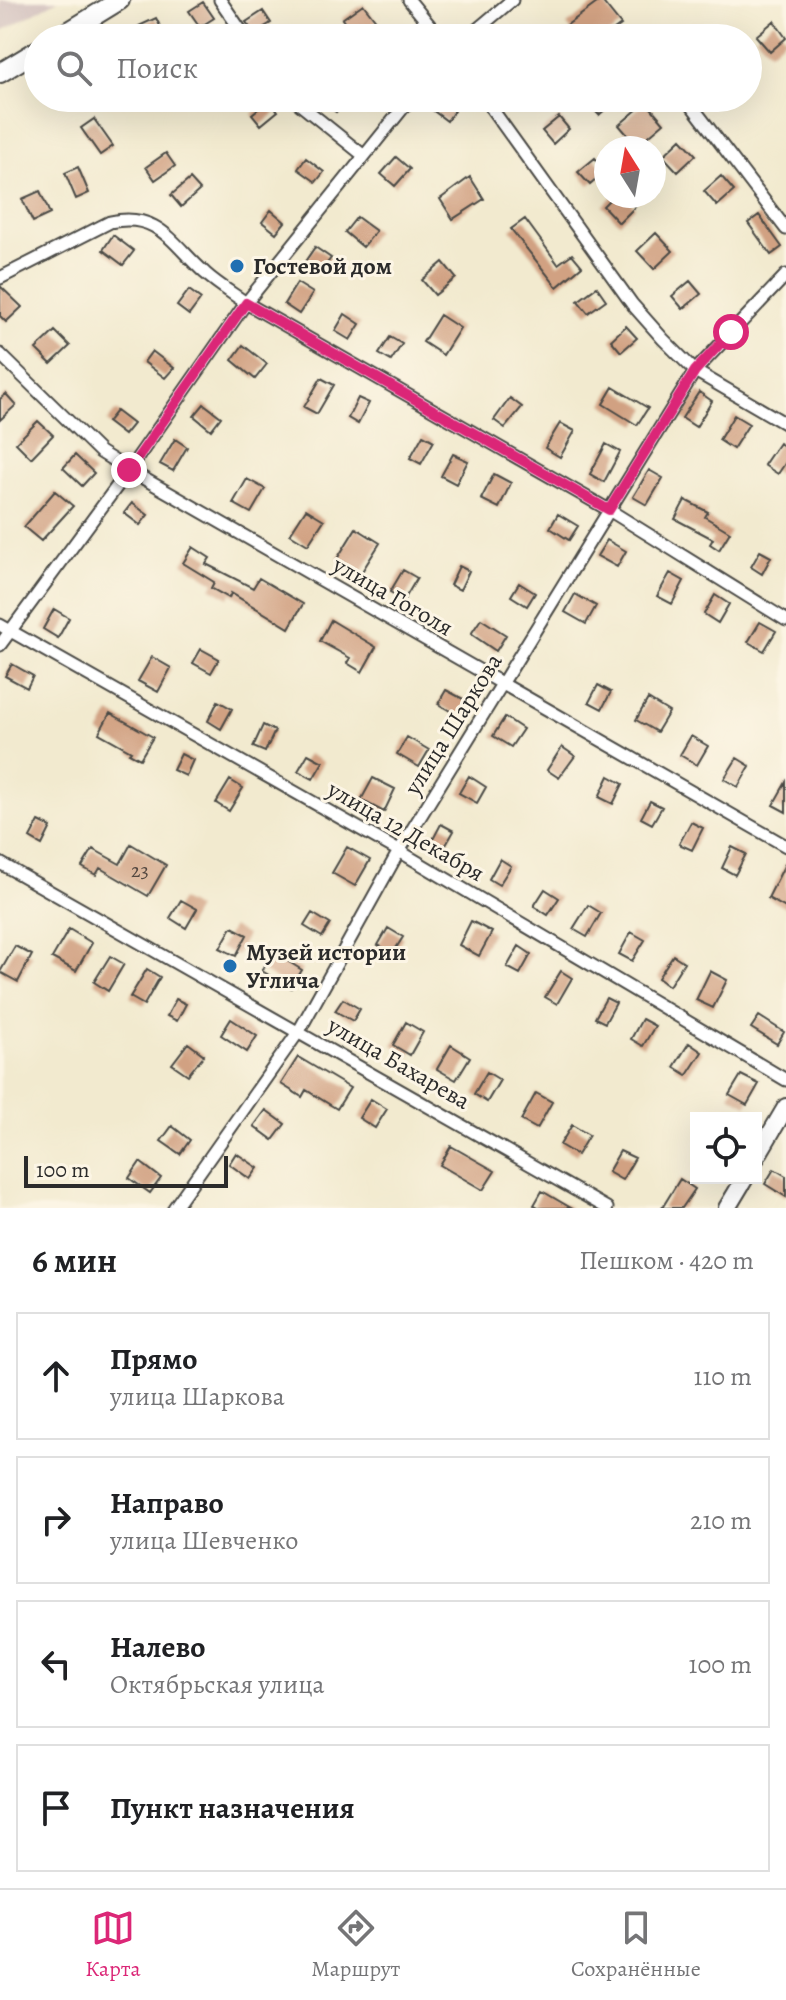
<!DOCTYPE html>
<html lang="ru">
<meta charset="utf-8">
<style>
body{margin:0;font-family:Alegreya,serif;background:#f6f6f6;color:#202124}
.controls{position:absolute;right:24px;bottom:24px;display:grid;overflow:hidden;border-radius:0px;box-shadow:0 8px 32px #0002}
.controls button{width:72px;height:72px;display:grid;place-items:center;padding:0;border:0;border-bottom:2px solid #e0e0e0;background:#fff;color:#202124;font:40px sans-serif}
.compass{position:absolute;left:594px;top:136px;width:72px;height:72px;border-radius:50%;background:#fff;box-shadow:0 8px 32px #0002;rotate:349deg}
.scale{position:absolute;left:24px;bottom:20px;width:204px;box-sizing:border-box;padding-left:8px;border:4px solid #2b2b2b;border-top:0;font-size:22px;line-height:28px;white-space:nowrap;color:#2b2b2b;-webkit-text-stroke:6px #fcf5e5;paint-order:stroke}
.stop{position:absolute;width:24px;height:24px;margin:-18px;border:6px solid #db2777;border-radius:50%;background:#fff}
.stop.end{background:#db2777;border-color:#fff;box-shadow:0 2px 8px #0008}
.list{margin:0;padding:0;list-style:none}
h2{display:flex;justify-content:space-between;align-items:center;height:104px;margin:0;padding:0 32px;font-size:34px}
h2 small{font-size:26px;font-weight:400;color:#757577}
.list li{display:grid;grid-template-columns:52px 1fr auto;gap:24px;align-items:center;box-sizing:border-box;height:128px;margin:0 16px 16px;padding:0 16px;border:2px solid #e0e0e0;border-radius:0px}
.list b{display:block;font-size:30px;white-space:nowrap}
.list p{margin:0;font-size:26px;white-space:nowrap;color:#757577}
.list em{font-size:26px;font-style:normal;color:#757577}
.icon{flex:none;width:44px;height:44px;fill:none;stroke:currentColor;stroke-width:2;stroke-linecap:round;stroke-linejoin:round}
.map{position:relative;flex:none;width:786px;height:1208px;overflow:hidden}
.search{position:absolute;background:#fff;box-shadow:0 8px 32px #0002;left:24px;right:24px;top:24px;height:88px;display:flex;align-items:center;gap:20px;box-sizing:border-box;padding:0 28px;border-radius:44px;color:#757577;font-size:30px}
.sheet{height:680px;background:#fff}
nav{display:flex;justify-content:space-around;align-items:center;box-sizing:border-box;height:112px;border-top:2px solid #e0e0e0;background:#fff;font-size:22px;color:#757577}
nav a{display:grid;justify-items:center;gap:4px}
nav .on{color:#db2777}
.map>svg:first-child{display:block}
.industrial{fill:#d1bfbd}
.building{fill:#d1a182}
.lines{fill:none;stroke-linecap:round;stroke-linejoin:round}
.minor-casing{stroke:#494844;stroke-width:15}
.secondary-casing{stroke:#494844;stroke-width:20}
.primary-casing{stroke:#494844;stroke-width:22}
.minor{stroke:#fff;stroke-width:11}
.secondary{stroke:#fff;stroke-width:16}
.primary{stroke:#fff;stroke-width:18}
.route{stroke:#db2777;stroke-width:10}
.poi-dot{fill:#1f6fb2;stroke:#fcf5e5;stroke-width:3}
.labels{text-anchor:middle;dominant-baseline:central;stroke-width:6;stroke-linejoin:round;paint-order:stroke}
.number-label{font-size:20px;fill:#544841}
.poi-label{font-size:24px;font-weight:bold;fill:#2b2b2b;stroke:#fcf5e5;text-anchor:start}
.street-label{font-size:24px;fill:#2b2b2b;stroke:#fcf5e5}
</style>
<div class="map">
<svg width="786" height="1208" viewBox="0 0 786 1208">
<rect width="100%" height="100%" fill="#fcf5e5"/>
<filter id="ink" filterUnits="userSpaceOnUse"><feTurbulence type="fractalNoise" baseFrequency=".0125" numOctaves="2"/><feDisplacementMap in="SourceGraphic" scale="16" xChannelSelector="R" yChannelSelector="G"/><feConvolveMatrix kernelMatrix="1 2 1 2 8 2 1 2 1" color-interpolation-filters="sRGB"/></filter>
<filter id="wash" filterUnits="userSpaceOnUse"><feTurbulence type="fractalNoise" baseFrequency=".006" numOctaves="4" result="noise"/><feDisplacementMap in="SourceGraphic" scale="32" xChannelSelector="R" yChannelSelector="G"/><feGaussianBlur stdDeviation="1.8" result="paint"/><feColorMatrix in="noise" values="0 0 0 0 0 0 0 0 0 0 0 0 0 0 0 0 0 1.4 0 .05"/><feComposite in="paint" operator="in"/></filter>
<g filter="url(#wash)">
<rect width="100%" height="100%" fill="#f2eacf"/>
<path class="industrial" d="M0,0h58l-58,32z"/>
<g id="blocks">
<path class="building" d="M601,0l20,25 -18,13h-26l-10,-13z
M203,2l11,16 -14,9 -11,-16z
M363,4l14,18 -21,15 -14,-18z
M263,11l8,12 -17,10 -8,-11z
M156,18l10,20h-21l-6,-12z
M774,21l12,17 -16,14 -14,-16z
M330,98h17l-11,14 -11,-8z
M439,98l17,10 -9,13 -16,-12z
M517,98h25l-13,13z
M583,98h35l-19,17z
M269,100l9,11 -17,14 -9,-11z
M646,102l18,21 -27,23 -18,-21z
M559,117l10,12 -16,15 -11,-13z
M94,119l19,27 -13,9 -19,-27z
M681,139l15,16 -18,17 -15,-16z
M166,153l9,13 -20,14 -9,-13z
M396,157l14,12 -15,17 -14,-12z
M306,158l18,14 -8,10 -18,-13z
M595,158l11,13 -16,14 -12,-13z
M78,167l11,26 -13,6 -11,-26z
M721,176l13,15 -17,15 -13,-15z
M470,177l14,22 -31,20 -13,-20z
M190,179l10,11 -19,17 -10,-12z
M40,191l10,23 -17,8 -11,-23z
M613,196h11l11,11 -16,16 -16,-17z
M271,210l14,12 -9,11 -14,-11z
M759,215l23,32 -11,8 -23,-32z
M357,217l19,14 -13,16 -18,-15z
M525,219l33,45 14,-10 10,12 -25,21 -46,-58z
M656,233l17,18 -19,18 -17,-18z
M113,235l21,16 -11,14 -20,-15z
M315,247l16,11 -12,16 -15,-11z
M443,262l13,16 -21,17 -13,-15z
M690,281l11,13 -18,15 -11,-13z
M297,283l16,10 -14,21 -15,-10z
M0,286l22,21 -16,15 -6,-6z
M597,287l9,13 -18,13 -10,-12z
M189,290l12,9 -12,16 -12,-9z
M345,314l15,10 -10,16 -15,-9z
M440,315l20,13 -17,27 -20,-13z
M626,326l11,12 -16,14 -10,-12z
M55,331l15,15 -19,18 -15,-15z
M390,337l12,7 -11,17 -12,-7z
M243,345l24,19 -12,15 -23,-19z
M152,351l22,17 -9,10 -21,-16z
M321,378l13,7 -17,29 -13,-7z
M613,387l35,21 -11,17 -34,-21z
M699,392l13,9 -16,26 -14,-9z
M6,394l10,11 -16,15v-21z
M358,398l11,5 -11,21 -10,-6z
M510,398l12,9 -17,21 -11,-8z
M204,404l17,13 -10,13 -17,-14z
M116,411l17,13 -9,11 -17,-13z
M734,415l15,9 -16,25 -14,-9z
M38,421l15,14 -22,23 -15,-15z
M560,423l15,8 -15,26 -15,-9z
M423,435l11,6 -13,23 -11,-6z
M175,439l12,8 -14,24 -13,-7z
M779,443l7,4v15l-8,12 -14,-9z
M606,444l14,8 -16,30 -14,-8z
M453,454l15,7 -12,23 -15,-8z
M75,455l19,18 -12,13 -19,-18z
M649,470l14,8 -16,27 -14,-8z
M494,474l17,9 -12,25 -18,-9z
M247,479l18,10 -14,24 -18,-10z
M55,491l18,15 -32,35 -17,-14z
M685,500l23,12 -3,5 25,15 -11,18 -9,-6 3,-5 -38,-20z
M132,503l16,12 -8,10 -16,-12z
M306,509l18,11 -16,25 -18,-11z
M558,514l20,12 -9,14 -19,-12z
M356,528l24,15 -19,30 -24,-14z
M607,540l19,11 -9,16 -20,-11z
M193,547l17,11 -4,6 47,24 6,-10 44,26 -14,24 -58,-35 -2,5 -18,-10 3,-6 -31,-19z
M760,551l11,6 -9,17 -11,-7z
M459,566l10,5 -9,19 -10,-5z
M403,570l14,8 -13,22 -14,-8z
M670,573l14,8 -12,23 -15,-8z
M519,583l16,10 -8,13 -16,-10z
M575,594l21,12 -10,18 -21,-12z
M715,595l14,9 -11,19 -14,-9z
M54,609l15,9 -11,20 -15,-9z
M481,619l25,16 -10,16 -25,-17z
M331,620l45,27 -14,25 -15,-9 3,-5 -30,-17z
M760,622l16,9 -12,20 -16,-9z
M201,649l18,10 -8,14 -18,-10z
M152,657l19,11 -13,24 -20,-11z
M12,664l21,12 -6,12 -22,-12z
M598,685l13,7 -9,17 -13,-7z
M446,690l21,11 -8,15 -21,-12z
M648,699l21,13 -12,20 -21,-12z
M218,701l14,8 -11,20 -13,-8z
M110,713l43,24 -13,22 -11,-6 2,-2 -32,-18z
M505,717l18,12 -12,18 -18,-11z
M263,725l12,6 -10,21 -12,-5z
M691,736l17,10 -11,19 -17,-10z
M407,737l22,13 -10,17 -22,-13z
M562,747l13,9 -16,22 -12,-8z
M181,754l12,6 -7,16 -13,-6z
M308,754l15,8 -10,17 -15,-8z
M737,758l13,8 -12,21 -14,-8z
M469,776l17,11 -9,16 -18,-10z
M609,776l14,8 -10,20 -14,-7z
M373,778l22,11 -11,23 -23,-12z
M230,780l13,8 -14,23 -13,-8z
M786,782v30l-13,-7z
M650,801l12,6 -10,17 -11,-6z
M39,821l12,6 -9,18 -12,-7z
M691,822l12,6 -11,22 -13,-6z
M441,824l13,7 -12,21 -12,-7z
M131,844l35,21 -18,31 -48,-28 -4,7 -14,-8 11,-18 27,15z
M347,847l23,13 -15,26 -23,-13z
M732,847l14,7 -11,21 -13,-7z
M500,859l11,7 -12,19 -10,-6z
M786,862v46l-18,-10z
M545,889l14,9 -11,17 -14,-9z
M181,900l16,9 -11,19 -16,-10z
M588,905l13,8 -14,24 -14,-8z
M312,913l18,11 -8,13 -18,-11z
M471,921l21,11 -13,24 -20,-11z
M232,927l15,8 -11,21 -16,-8z
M388,928l15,9 -10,16 -15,-8z
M69,929l23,14 -16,28 -24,-13z
M631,932l14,8 -13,21 -13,-7z
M15,946l17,9 -14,27 -18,-10z
M519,946l12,8 -11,20 -13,-7z
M273,952l29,18 -11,18 -29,-17z
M673,955l11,7 -15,24 -11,-8z
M110,956l14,8 -16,27 -14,-9z
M147,969l13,8 -16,28 -14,-8z
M561,971l11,7 -15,26 -12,-7z
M710,971l17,9 -14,28 -17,-8z
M606,998l10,5 -11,20 -10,-5z
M176,999l10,5 -9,17 -10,-5z
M343,999l17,10 -7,12 -18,-10z
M759,1016l25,16 -7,12 -26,-16z
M231,1019l26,17 -10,16 -26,-17z
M642,1019l13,7 -12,20 -12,-7z
M406,1022l17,10 -13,23 -17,-10z
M188,1043l16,12 -16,20 -16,-11z
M689,1043l13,9 -15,23 -13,-8z
M451,1045l19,12 -14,23 -19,-11z
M298,1057l52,31 -13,21 -31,-19 -4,7 -21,-13z
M487,1072l13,8 -13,22 -13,-8z
M741,1075l18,9 -12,21 -18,-10z
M536,1093l16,9 -15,27 -16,-9z
M371,1099l16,10 -12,19 -16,-10z
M266,1110l19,14 -12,16 -19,-14z
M572,1125l17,10 -12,20 -17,-10z
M172,1126l18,14 -10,14 -19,-13z
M451,1146l44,25 -12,19 -43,-25z
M620,1151l15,7 -13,22 -14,-8z
M236,1153l22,15 -8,11 -21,-15z
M140,1162l21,16 -11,15 -21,-15z
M774,1169l12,7v21l-21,-13z
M680,1179l15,10 -13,19h-20z
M542,1191l29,17h-31l-6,-3z"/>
</g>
</g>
<g filter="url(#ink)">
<use href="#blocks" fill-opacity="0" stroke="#494844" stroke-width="2"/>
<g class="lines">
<g class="minor-casing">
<path id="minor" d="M220,0l26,38
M409,0l31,38
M467,38l45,-38
M292,98l71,57
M484,98l148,206 31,35 32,32 91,53
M681,98l11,8 94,123
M0,278l110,-56c49,-11 63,23 95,51 12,11 27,20 41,30l363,207 177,110
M0,354l100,98 29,18 657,376
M0,625l399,226 387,229
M0,645l129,-175 117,-167 165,-205
M0,863l607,345
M174,1208l125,-177 100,-180 296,-480 91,-96"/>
</g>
<g class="secondary-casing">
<path id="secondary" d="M756,1158l30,-51
M727,1208l18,-30"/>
</g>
<g class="primary-casing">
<path id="primary" d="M58,38l62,-38
M0,73l38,-23"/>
</g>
<use href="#minor" class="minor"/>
<use href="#secondary" class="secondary"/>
<use href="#primary" class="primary"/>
</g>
</g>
<g class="lines" filter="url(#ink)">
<path class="route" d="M129,470l117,-167 363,207 86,-139 36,-39"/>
</g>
<g class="poi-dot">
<circle cx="237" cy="266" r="8"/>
<circle cx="230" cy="966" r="8"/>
</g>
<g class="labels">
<g class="number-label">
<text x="140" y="870">23</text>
</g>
<g class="poi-label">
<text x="253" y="266">Гостевой дом</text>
<text x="246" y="952">Музей истории<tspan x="246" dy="28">Углича</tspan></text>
</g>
<g class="street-label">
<text transform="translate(393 596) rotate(30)">улица Гоголя</text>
<text transform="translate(453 724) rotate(-58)">улица Шаркова</text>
<text transform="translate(406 831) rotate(30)">улица 12 Декабря</text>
<text transform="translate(399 1063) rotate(30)">улица Бахарева</text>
</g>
</g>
</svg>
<div class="controls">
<button><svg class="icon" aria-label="locate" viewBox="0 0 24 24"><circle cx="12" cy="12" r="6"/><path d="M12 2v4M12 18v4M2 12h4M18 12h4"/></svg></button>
</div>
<svg class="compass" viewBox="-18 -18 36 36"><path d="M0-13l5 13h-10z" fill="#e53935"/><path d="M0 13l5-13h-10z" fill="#757577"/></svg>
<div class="scale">100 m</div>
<div class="stop" style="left:731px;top:332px"></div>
<div class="stop end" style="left:129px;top:470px"></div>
<div class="search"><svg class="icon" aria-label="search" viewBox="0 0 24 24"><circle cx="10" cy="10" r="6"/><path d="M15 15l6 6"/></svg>Поиск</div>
</div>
<section class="sheet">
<h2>6 мин<small>Пешком · 420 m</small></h2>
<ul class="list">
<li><svg class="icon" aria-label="ahead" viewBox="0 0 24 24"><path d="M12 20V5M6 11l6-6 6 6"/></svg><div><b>Прямо</b><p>улица Шаркова</p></div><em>110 m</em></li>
<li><svg class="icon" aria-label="right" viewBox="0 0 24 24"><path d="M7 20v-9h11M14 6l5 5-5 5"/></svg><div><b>Направо</b><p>улица Шевченко</p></div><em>210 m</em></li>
<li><svg class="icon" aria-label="left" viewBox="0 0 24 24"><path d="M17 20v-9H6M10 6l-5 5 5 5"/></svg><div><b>Налево</b><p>Октябрьская улица</p></div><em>100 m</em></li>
<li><svg class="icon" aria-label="arrive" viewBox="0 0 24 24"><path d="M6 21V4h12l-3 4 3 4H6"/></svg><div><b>Пункт назначения</b></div></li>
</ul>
</section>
<nav>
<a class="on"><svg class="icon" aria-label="map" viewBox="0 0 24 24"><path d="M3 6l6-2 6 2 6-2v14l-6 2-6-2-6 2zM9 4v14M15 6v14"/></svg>Карта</a>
<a><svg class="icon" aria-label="directions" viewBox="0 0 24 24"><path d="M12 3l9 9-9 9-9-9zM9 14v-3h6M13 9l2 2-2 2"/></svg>Маршрут</a>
<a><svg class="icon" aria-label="saved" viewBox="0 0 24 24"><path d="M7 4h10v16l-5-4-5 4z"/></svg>Сохранённые</a>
</nav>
